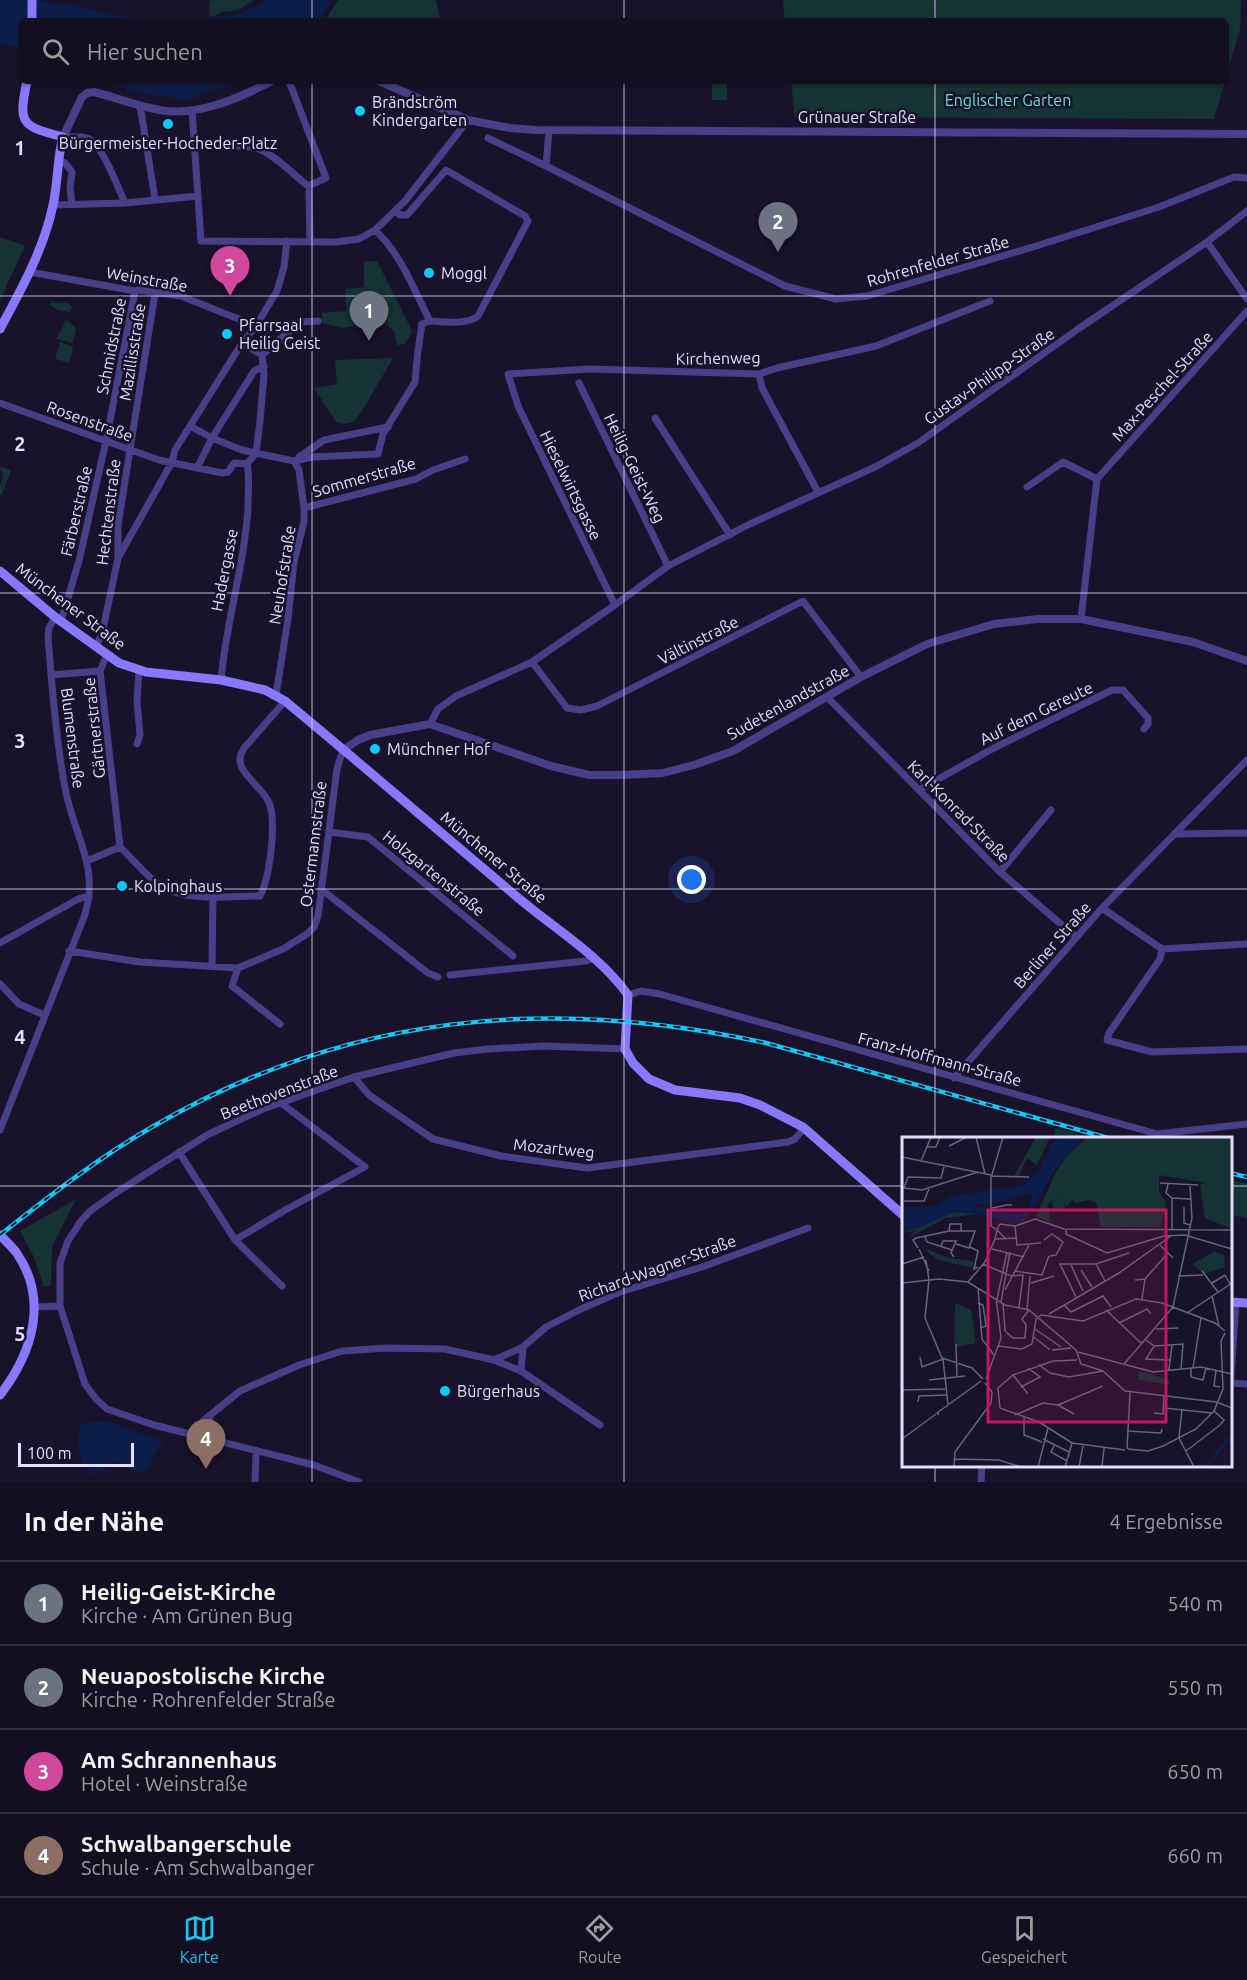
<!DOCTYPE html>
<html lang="de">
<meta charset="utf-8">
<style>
body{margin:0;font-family:Ubuntu,sans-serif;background:#1c1729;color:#f1f3f6}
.scale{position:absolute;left:18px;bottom:15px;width:116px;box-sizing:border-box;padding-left:6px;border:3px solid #e4ddfe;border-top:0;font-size:16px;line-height:21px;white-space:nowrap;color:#e4ddfe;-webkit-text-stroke:4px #19122b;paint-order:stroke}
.you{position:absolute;left:692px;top:880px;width:21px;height:21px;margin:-15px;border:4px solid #fff;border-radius:50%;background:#1a73e8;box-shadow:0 0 0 9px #1a73e833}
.badge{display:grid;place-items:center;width:39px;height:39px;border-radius:50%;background:#10c9f7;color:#fff;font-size:20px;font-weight:700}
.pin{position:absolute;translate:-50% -50px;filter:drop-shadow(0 2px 3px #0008)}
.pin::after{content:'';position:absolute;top:32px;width:21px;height:18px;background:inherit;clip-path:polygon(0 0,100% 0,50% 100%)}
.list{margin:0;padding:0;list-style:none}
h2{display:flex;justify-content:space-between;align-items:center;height:78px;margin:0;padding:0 24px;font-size:26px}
h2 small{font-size:20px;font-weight:400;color:#9d9ca5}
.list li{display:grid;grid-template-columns:39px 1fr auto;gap:18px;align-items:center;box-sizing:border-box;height:84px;padding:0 24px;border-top:2px solid #322e3e}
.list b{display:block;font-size:22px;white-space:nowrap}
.list p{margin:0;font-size:20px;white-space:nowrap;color:#9d9ca5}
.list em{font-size:20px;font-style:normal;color:#9d9ca5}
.icon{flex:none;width:33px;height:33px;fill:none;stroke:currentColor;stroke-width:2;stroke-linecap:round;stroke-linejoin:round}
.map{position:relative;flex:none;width:1247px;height:1482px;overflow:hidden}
.search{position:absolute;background:#130e20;box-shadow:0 2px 4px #0004;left:18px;right:18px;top:18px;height:66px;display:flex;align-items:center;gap:15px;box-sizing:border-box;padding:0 21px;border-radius:9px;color:#9d9ca5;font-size:22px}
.sheet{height:414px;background:#130e20}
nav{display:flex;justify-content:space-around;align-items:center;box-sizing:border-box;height:84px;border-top:2px solid #322e3e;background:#130e20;font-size:16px;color:#9d9ca5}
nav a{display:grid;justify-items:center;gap:3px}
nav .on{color:#10c9f7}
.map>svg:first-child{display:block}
.green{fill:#153335}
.water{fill:#0d1d49}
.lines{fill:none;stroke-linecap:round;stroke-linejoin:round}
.minor{stroke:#493f88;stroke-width:7}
.tertiary{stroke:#493f88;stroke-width:8}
.secondary{stroke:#8878fb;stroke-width:9}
.rail-casing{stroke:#10c9f7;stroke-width:4.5}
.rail{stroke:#19122b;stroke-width:2;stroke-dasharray:7;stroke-linecap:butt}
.grid{fill:none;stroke:#e4ddfe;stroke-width:1.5;stroke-opacity:0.55}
.poi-dot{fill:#10c9f7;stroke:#19122b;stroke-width:2}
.labels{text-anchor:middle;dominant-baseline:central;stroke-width:5;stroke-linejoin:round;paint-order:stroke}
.park-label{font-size:16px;fill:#6addcc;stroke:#19122b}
.poi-label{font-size:16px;fill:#e4ddfe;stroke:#19122b;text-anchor:start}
.street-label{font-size:16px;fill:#e4ddfe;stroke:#19122b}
.inset-river{fill:none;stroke:#0d1d49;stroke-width:3}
.inset-road{fill:none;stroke:#6a637f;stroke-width:1.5}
.view{fill:#c2185b;fill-opacity:0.15;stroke:#c2185b;stroke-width:3}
.inset-edge{fill:none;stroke:#e4ddfe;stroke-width:3}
.grid-label{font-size:20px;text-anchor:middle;font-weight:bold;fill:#e4ddfe;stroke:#19122b;stroke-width:5;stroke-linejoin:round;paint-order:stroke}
</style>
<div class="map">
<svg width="1247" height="1482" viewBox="0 0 1247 1482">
<rect width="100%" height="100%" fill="#19122b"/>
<path class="green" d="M210,0h44l-16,10 -17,2 -9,5 -3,-2z
M338,0h98l4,21h-115z
M783,0h458l-1,29 -14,48v-56h-441z
M712,81h15v19h-15z
M791,81h434l-11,38 -419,-2z
M0,237l25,9 -25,54z
M377,261l35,70 -6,12 -9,3 -3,-15 -8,-7 -16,-2 -26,6 -22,-5v-10l24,-2 -1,-22 19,-2v-25z
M51,302l17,1 4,4 -2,5 -11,-2 -10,-5z
M66,320l10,8 -3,15 -17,-4z
M60,342l13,5 -3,16 -15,-4z
M393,358l-28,48 -11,16 -10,2 -8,-2 -22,-34 23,-4 -2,-24z
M0,467l11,3 -9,25h-2v-9l3,-9z
M1055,1128l36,10h-37z
M1230,1179l17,5v34l-16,-3z
M76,1199l-24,48 -1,39 -7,1 -10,-30 -14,-26z"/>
<path class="water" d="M0,0h35l39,6 71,15h-124v28l-21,-6z
M268,0h64l-12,21h-118l10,-4 25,-2z
M102,81h143l-48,14v3l-20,2v-3l-34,-3z
M107,1421l56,20 -19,32 -16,-5 -13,-7 -18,13 -8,-1c-13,-19 -11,-24 -9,-47l10,-4z"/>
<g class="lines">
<path class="minor" d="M140,105l15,94
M192,110l9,131 135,1 23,-3 16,-9 30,-29 63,-81
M549,130l-3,36 239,120 51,13 31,-3 166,-49 126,-40 75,-30 13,1
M63,137c7,0 17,-1 24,1 15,5 31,50 38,65
M488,138l58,28
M194,146c17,0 50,-3 65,3 17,7 35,26 49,37l18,-8 -37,-97
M58,160l7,3 7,9 -2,16 2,16
M309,192l1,49
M53,205l72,-2 73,-7
M396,211l4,4h7l39,-45 79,46 3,5 -50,95c-11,9 -34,6 -48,5
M375,230c26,24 39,60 55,91
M1207,242l40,57
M30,272l105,19 3,-1 43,6 75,30
M262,355l38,-33 18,-1
M759,374l3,14 56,104
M579,383l89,183
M0,403l159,57 63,13 6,-1 6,-9 13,1 9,-11 4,-32 4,-47 -2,-19 -20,-12
M655,418l75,117
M190,426l22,12 30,12 47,10 5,1 18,-4 66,-3 5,-20 32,-52 3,-32 4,-26 8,-3
M299,457l25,-17 64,-13
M197,468l15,-30 42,-67 10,-5
M1097,479l150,-168
M1027,487l36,-25 34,17 -16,140
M304,508l112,-29 17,-9 32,-11
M118,558l54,-96 3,-12 67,-107 14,-17 21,-35 7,-24 3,-26
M615,605l-97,-199 -10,-32 82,-5 169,5 18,-6 99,-22 114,-45
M61,621l18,-60 27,-120 29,-150
M96,646l6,-12 16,-76v-33l37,-232
M107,654l-7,17 20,176
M532,662l35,46 14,2 16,-4 206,-105 58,76
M51,675l49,-4
M221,680c5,-59 24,-116 27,-174 0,-14 2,-28 -1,-42
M276,695l12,-76 6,-57 10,-40v-14l-5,-38 -5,-9
M828,698l172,174 76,65
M430,724l8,-15 18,-13 76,-34 83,-57 53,-39 82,-42 125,-57 43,-24 160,-114 129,-87 40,-31
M137,744l3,-9 -3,-33 2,-32
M919,790l73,-41 120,-59h11l25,28v6l-4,5
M329,832l39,5 145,119
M1175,834l72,-1
M120,847c13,12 24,27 38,37 28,19 69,12 102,12 10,-19 16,-71 10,-91 -7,-21 -43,-35 -25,-58l40,-46
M87,861l33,-14
M1000,872l51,-62
M321,889l107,84 10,4
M1102,908l60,41 85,-5
M0,943l78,-44 11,-3
M1162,949l-2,10 -51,74 -2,7 45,12 95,-3
M69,951l71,11 98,6 45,-19 24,-15 7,-7 4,-11 19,-147 6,-19
M212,966l1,-71
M238,968l-6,18 48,38
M450,975l136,-14 8,-3
M0,984l19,20 25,11
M628,995l13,-4 19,3 497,140 90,-10
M354,1077l15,18 64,44 68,17 86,12 201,-26 7,-3 9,-11
M954,1078l148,-170 145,-148
M0,1130l84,-213c17,-49 -11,-83 -19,-129 -9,-50 -13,-101 -17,-151l1,-9 6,-11
M179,1152l56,88 47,46
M235,1240l52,-31 78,-42 -84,-64
M36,1307l24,-1
M494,1360l29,-13 23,-20 37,-19 37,-16 82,-25 106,-39
M521,1371l2,-24
M1231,1383l16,1
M1230,1389l6,-87
M193,1434l11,-14 36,-29 59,-26 43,-14 45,-3 58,1 49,11 27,11 79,54
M208,1437l2,-22
M255,1482l1,-31
M359,1482l-45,-17 -160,-40 -47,-16 -11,-10 -11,-15 -25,-78v-43l8,-22 13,-20 9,-10 24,-17 93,-59 56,-26 91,-32 100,-24 34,-4 56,-3 81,3
M981,1482l1,-16"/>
<path class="tertiary" d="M379,81l89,39 42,8 26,2 711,4
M63,137l19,-40 5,-4 7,-1c24,6 48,16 72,19 36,4 75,-14 106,-30
M343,750l15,-10 12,-5 60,-11 121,42 38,9h30l44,-2 31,-8 39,-14 128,-74 66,-33 67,-20 43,-5h44l112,23 54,19"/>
<path class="secondary" d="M32,21v-21
M0,329c21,-39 44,-80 53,-124 5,-22 4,-46 10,-68 -42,-11 -45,-13 -36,-56
M0,571l55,46 64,46 27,9 75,8 44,10 20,11c80,66 158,134 237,200 36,30 78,55 106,94l-3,54 8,14 16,16 26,11 65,8 20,7 43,22 101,89
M0,1235c5,5 11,11 16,17 33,47 17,100 -16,143
M1230,1302l17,1"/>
<g class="rail-casing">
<path id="rail" d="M1230,1173l17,4
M0,1235c48,-38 98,-77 152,-108 195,-113 396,-132 614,-84l342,95"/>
</g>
<use href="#rail" class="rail"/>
</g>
<path class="grid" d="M312,0v21M624,0v21M935,0v21M312,81v1401M624,81v1401M935,81v1057M0,296h1247M0,593h1247M0,889h1247M0,1186h904M1230,1186h17M935,1466v16"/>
<g class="poi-dot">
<circle cx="360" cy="111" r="6"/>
<circle cx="168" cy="124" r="6"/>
<circle cx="429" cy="273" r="6"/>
<circle cx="227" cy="334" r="6"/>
<circle cx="375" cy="749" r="6"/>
<circle cx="122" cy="886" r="6"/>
<circle cx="445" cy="1391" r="6"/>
</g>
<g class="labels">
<g class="park-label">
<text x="1008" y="100">Englischer Garten</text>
</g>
<g class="poi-label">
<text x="372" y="102">Brändström<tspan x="372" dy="18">Kindergarten</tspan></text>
<text x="168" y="143" text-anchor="middle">Bürgermeister-Hocheder-Platz</text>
<text x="441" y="273">Moggl</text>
<text x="239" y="325">Pfarrsaal<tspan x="239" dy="18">Heilig Geist</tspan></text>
<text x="387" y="749">Münchner Hof</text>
<text x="134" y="886">Kolpinghaus</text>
<text x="457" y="1391">Bürgerhaus</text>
</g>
<g class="street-label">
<text x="857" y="117">Grünauer Straße</text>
<text transform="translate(938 261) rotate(-16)">Rohrenfelder Straße</text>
<text transform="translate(147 279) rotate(10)">Weinstraße</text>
<text transform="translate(111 346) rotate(-79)">Schmidstraße</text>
<text transform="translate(132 352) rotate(-81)">Mazillisstraße</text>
<text transform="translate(718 358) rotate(-1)">Kirchenweg</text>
<text transform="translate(989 376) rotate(-35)">Gustav-Philipp-Straße</text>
<text transform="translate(1162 386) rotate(-48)">Max-Peschel-Straße</text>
<text transform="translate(90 421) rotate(20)">Rosenstraße</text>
<text transform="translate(635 468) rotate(64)">Heilig-Geist-Weg</text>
<text transform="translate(364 477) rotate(-16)">Sommerstraße</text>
<text transform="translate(571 485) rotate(64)">Hieselwirtsgasse</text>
<text transform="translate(76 511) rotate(-77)">Färberstraße</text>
<text transform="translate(108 512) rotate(-83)">Hechtenstraße</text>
<text transform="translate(224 570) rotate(-79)">Hadergasse</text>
<text transform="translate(282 575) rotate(-81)">Neuhofstraße</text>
<text transform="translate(71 606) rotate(37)">Münchener Straße</text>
<text transform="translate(698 640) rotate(-27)">Vältinstraße</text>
<text transform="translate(788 702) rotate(-29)">Sudetenlandstraße</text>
<text transform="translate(1036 713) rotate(-26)">Auf dem Gereute</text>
<text transform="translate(94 728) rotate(-96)">Gärtnerstraße</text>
<text transform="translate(73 738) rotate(83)">Blumenstraße</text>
<text transform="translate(959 811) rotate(45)">Karl-Konrad-Straße</text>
<text transform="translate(313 844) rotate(-83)">Ostermannstraße</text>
<text transform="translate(494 857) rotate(40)">Münchener Straße</text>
<text transform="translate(434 873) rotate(39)">Holzgartenstraße</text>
<text transform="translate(1052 945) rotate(-49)">Berliner Straße</text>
<text transform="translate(940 1059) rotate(15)">Franz-Hoffmann-Straße</text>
<text transform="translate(279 1092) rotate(-21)">Beethovenstraße</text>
<text transform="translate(554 1148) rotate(6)">Mozartweg</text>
<text transform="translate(657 1268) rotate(-20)">Richard-Wagner-Straße</text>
</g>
</g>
<g transform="translate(902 1137)">
<rect width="330" height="330" fill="#19122b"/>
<path d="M134,0h14l-13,28 -10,-7 -9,19 -4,-1zM186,0h144v92l-27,-11 -5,-34 7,-1 -48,-8v16l7,12 -5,24h-60l-5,-25 -7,-2 -13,3 -4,-3 -5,6 -3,-3 1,5 -12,2 -1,-8 11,-10 -16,13 4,18 -15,-7 20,-44 13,-19zM52,75l24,2 -33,4 -36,20 5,-7 -12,2zM19,110l28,11 24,3v7l-35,-8zM312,115l10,3 1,12 -21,7 -12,-10zM53,166l16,7 5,33 -18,4 -4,-4zM237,234l31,9 -2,5 -30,-6z" fill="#153335"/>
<path d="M159,0h22l-29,34 -28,49 -13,4 -32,-9 -27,-3 -38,17 -14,1v-23l31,-1 19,-10 71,-11 15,-13 14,-28zM130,56l-3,14 -14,7 -48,-9 27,-1z" fill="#0d1d49" fill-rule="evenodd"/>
<path class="inset-river" d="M303,330l27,-32"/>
<path class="inset-road" d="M74,0l9,37M47,9l18,-9M25,10h9l4,-10M0,20l89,18M19,24l10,-24M42,30l-3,11 -33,-1 -4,11 18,2 56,-18M90,39l37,1M258,46l38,2M266,47l-2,9 6,5 18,1M2,64h20l5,-12M282,70v16l6,2M90,71l10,-2 4,-1h6h-6M113,89l2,19 24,-2M164,92v5l41,19 57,-17 21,-1 47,14M270,92v-31M47,94l1,-7h11v7M23,100l2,5 25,8M93,102l21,-1M104,102l-9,-9 3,-6 15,2 20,-7 29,10 168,1M142,103l8,-6 11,8 -7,13 -6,1M258,108l13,13M39,109l2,-5h13l-5,12 3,4M68,110l8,4 -4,18 4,-2M16,111l-5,-8 3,-2 33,-7h26l-6,17 -13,-4M17,112l10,22M90,112l32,8M24,123l3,20M0,127l22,-7M81,127l28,12 13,-1M194,127l9,17M169,128l12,26M179,133l11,17M113,134l27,4 7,-19M300,134l16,21M276,139l25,-1M243,142l22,-25M27,143l-4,38 17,40 30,10 11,11M233,143l10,-1 -3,20M66,145l17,-20 10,-23 2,-9 -6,-4v-48l12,-41M0,146l37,-4 29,3 37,23 24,5 47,40 5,14 22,7 22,20 91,11 16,6M129,146l23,-7M310,146l13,-8 5,9M76,151l4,51 12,16M103,153l24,-45M310,159l7,30M174,160l-16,-33h36l33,-11M95,162l10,-47M99,165l9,-50M76,166l5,2 3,21 -6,2M101,167l2,27M162,168l7,7 32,-16 8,11M117,170l4,-31M125,173l3,-34M204,173l36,34M285,176l45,-30M147,177l70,-41 52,-37M217,186l28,-14 4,5M133,192l26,18M254,192l22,-1M103,194l8,7h12l1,-13 -4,-6 7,-9M132,200l16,13M244,203l8,6 29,-2 -2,25M54,207l1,33M96,209l24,3 10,-5 4,-25 5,-4 42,6 53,-22 26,4 53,20 10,8M252,209l-8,13 24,1M150,213l19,-2M176,215l75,20 48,-5 31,7M18,220l2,10 21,-8 5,46M175,223l-24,1 -40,14 -15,13 2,20 39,14 33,21 53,7M136,227l12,9 19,4 34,-6M222,227l49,-57 19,-89 -2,-32M289,231v9l12,3 3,-12M291,231l8,-50M267,233l3,-25M314,233l-2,16 6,1M111,238l15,19M84,242l15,-41 -5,-40M27,243l36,-4M119,250l19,-10 -12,-9M0,253l43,-1M16,265l1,-6 27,-1M156,268l45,-19M262,271l48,5M280,272l-3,29 15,29M252,276l9,1 1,-18M37,278l-2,-2 44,-32M113,278l28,-12 15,2 16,9M122,281v17l18,7M225,294l34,2 1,-4M0,302l34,-25M141,302l26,13M152,309l-3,6 16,9M225,312l3,-56M226,312l20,2 15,-5 33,-17 18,-18 9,-22 -2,-48 4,-8M284,314l34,-26 4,-5 -10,-9M53,322l44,1 22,7M52,330l1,-15 36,-49 1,-11 -7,-9M136,330l10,-39M163,330l7,-24M177,330l4,-21M200,330l2,-19"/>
<path class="view" d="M86,73h178v212h-178z"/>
<rect width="330" height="330" class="inset-edge"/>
</g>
<g class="grid-label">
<text x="20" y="155">1</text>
<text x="20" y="451">2</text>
<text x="20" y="748">3</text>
<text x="20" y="1044">4</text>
<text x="20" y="1341">5</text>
</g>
</svg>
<div class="scale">100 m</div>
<div class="you"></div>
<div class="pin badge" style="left:369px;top:341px;background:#6b7280">1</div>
<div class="pin badge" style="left:778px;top:252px;background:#6b7280">2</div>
<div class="pin badge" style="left:230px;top:296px;background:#d1479c">3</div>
<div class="pin badge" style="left:206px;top:1469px;background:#8d6e63">4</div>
<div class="search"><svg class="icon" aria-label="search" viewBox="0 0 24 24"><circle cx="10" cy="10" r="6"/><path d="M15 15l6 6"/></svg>Hier suchen</div>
</div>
<section class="sheet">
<h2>In der Nähe<small>4 Ergebnisse</small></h2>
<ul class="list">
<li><span class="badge" style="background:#6b7280">1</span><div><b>Heilig-Geist-Kirche</b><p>Kirche · Am Grünen Bug</p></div><em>540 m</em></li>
<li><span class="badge" style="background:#6b7280">2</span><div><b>Neuapostolische Kirche</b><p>Kirche · Rohrenfelder Straße</p></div><em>550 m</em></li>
<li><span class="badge" style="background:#d1479c">3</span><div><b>Am Schrannenhaus</b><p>Hotel · Weinstraße</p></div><em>650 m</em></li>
<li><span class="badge" style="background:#8d6e63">4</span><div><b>Schwalbangerschule</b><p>Schule · Am Schwalbanger</p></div><em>660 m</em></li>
</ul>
</section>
<nav>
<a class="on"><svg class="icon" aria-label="map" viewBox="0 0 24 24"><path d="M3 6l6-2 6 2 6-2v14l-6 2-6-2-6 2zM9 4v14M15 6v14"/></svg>Karte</a>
<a><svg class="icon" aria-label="directions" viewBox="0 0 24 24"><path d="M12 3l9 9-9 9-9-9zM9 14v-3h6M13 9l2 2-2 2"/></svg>Route</a>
<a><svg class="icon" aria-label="saved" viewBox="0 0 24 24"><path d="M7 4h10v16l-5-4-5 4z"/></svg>Gespeichert</a>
</nav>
